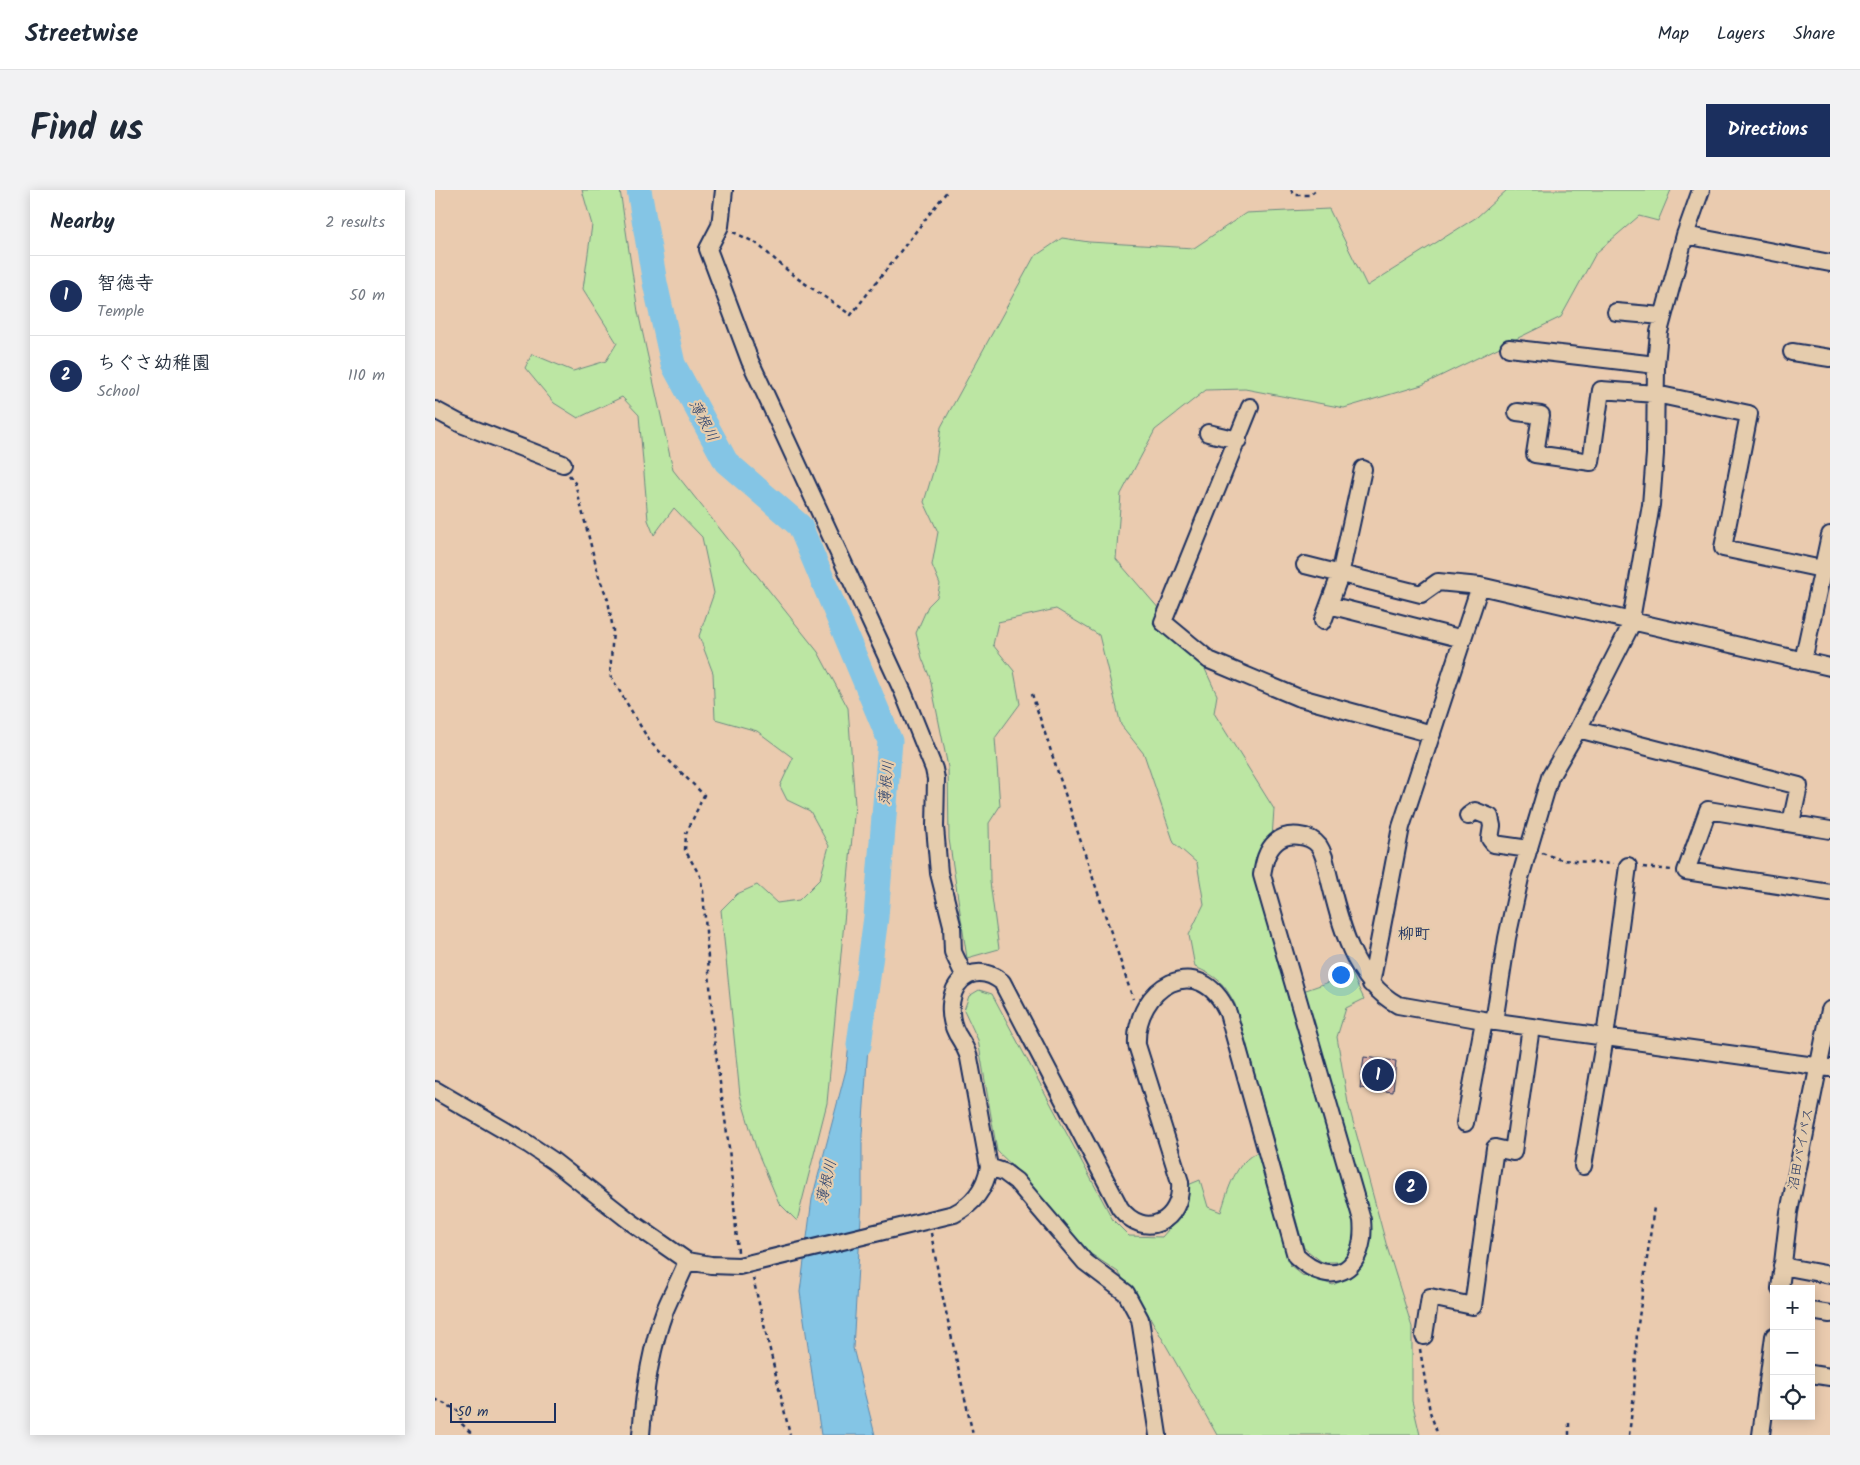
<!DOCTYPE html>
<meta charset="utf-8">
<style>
body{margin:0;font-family:Kalam,"Klee One",sans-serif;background:#f2f2f3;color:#1f2937}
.controls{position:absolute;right:15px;bottom:15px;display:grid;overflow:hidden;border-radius:0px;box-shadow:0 2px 12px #0003}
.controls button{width:45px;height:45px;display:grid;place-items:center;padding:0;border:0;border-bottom:1px solid #e0e1e3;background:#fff;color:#1f2937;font:25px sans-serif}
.scale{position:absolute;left:15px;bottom:12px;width:106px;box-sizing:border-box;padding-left:5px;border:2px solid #1b2f5e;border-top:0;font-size:14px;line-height:18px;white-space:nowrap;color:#1b2f5e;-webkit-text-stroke:4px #e5ccad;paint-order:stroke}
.you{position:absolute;left:905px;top:784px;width:18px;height:18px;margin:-12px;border:4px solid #fff;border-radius:50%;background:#1a73e8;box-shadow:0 0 0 8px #1a73e833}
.badge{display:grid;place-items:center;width:32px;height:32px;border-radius:50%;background:#1b2f5e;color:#fff;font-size:16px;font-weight:700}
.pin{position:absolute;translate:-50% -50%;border:2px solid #fff;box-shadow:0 1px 5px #0006}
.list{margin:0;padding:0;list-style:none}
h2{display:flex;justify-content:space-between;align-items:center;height:65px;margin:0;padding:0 20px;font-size:21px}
h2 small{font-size:16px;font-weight:400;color:#747a83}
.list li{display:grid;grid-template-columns:32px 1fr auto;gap:15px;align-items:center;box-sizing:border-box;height:80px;padding:0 20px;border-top:1px solid #e0e1e3}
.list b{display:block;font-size:19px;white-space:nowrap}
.list p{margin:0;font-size:16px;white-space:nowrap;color:#747a83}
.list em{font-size:16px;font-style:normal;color:#747a83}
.icon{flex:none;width:28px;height:28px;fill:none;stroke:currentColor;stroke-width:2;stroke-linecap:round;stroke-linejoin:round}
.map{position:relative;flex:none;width:1395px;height:1245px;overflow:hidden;border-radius:0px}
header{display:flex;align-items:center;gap:30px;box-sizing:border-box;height:70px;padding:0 25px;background:#fff;border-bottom:1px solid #e0e1e3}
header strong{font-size:24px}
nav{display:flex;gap:28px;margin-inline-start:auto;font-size:18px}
.intro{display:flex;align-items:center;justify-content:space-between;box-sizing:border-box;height:120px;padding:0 30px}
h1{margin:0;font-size:35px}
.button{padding:12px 22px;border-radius:0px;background:#1b2f5e;color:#fff;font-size:18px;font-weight:700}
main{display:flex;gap:30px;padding:0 30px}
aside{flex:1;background:#fff;border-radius:0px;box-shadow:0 2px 12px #0003}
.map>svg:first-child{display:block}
.green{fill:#bce6a3;stroke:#6c8a80}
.water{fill:#84c5e5;stroke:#5a89af}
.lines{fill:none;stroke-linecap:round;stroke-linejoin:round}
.river{stroke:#84c5e5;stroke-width:25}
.building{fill:#dfb0aa;stroke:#1b2f5e}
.minor-casing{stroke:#1b2f5e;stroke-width:20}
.path{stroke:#1b2f5e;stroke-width:2.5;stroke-dasharray:4 4;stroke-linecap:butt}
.minor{stroke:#e5ccad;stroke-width:16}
.labels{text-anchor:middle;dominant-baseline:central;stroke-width:4.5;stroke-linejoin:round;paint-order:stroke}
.street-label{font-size:14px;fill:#1b2f5e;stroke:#e5ccad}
.water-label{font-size:15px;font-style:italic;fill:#263e6c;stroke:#e5ccad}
.quarter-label{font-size:16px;font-weight:bold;fill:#1b2f5e;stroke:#e5ccad}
</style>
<header>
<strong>Streetwise</strong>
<nav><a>Map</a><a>Layers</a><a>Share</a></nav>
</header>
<div class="intro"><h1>Find us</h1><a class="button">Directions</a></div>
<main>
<aside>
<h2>Nearby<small>2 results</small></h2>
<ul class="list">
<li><span class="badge">1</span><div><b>智徳寺</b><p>Temple</p></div><em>50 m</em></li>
<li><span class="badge">2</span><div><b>ちぐさ幼稚園</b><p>School</p></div><em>110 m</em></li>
</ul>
</aside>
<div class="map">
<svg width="1395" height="1245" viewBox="0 0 1395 1245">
<rect width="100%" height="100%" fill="#eacbaf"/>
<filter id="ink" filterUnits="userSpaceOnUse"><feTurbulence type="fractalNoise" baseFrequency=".02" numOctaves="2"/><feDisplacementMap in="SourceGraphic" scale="10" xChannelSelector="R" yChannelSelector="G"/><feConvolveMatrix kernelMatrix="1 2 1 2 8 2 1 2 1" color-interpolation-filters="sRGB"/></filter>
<g filter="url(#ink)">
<path class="green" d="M147,0h38l18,122 35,158 145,182 30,56 7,97 -28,298 -30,118 -18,-18 -22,-52 -17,-56 -19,-185 16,-16 20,-9 20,18 22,-3 21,-21 9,-33 -19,-35 -23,-11 -7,-14 13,-28 -36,-27 -42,-12 -2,-46 -14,-37 15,-43 -12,-56 -28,-29 -20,27 -6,-15 -9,-105 -17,-18 -44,21 -24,-15 -29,-35 7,-14 41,17 33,-10 11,-18 -34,-54 9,-64z
M1072,0h164l-13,31 -19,-5 -43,37 -35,64 -139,68 -78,23 -99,-19 -39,1 -51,40 -34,64 -5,65 82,95 19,41 -3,18 60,96 -2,29 -8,10 91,373 -2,26 -12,15h-19l-18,-14 -69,-244c-12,-22 -17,-27 -40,-37l-6,-32 15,-31 -7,-41 -23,-20 -30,-89 -23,-29 -22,-90 -43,-26 -58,13 -5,23 21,26 6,33 -25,34 5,68 -11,17 1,59 9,67 -32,9 -18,-119 -1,-72 -18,-89 -8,-20 -6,-25 12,-27 9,-9 3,-13 -8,-19 6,-33 -14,-30 12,-40 5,-35 93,-170 28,-19 27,4 105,6 52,-35 83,-4 38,77 110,-69z
M917,784l12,25 -18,9 -9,29 11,66 39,144 25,80v74l8,34h-203l-74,-130 -25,-33 -33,-22 -67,-79 -21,-20 -19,-111 -14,-30 5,-14 10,-6 13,4 121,226 16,16 33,1 25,-29 1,-23 12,-5 8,27 13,5c7,-22 14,-50 37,-60l32,113 12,10 31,10c28,-13 34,-23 37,-54l-67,-240z"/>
<path class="water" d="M419,811l16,15 -8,119v66l-9,147 22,87h-54l-21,-143 12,-93 34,-129z"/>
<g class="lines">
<path class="river" d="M204,0l16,93 18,81 53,98 74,64 90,215 -14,176 -17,128"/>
</g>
<path class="building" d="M929,867l32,4 -3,31 -33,-4z"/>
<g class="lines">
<g class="minor-casing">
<path id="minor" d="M289,0l-4,36 -12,23 42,112 153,331 31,77 2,10 -1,48 4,46 13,52 1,27 12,25
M1250,45l145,28
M1181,122l46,4
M1074,158l147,17
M1357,162l38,6
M815,217l-87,215 46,38 88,37 135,37
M0,220l26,14 102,40
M1082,222l24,3 -6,39 56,8 10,-72 55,4 93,20 -26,134 99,21
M773,243l30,7
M870,375l116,29 17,-12 42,4 350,81
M894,415l134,34
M888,431l17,-46 23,-106
M1368,471l27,-126
M1143,539l221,57 -8,37
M1033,626l7,-5 15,6 2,9 -2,13 4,5 35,5
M1395,640l-122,-20 -22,61 144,22
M936,794l30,-157 79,-241
M1059,832l13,-84 13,-60 30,-101 28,-48 55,-108 -1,-7 19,-109 4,-51 1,-89 3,-33 26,-97 16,-45
M0,900l93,54 24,16 79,62 56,39 24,4 28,1 215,-52c20,-10 31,-25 35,-47l-20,-109c-3,-10 -7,-16 -12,-24 -10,-19 -9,-49 12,-59 12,-5 23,-1 33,7l118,226c25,33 63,13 60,-26l-43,-137c-3,-57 62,-97 91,-32l68,243c38,36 71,12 66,-36l-100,-345c2,-12 4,-24 14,-33 11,-10 34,-8 43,4 2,3 4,8 5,11 13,50 24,121 74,148l91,16 341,47
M1030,933l19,-102
M1148,976l22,-129 23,-171
M554,977l15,5 12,9 69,81 41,31 14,26 18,116
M1347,1076l48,9
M1345,1099l9,-77 41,-202
M1376,1121l19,3
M989,1146l6,-39 43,9 22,-158 18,4 18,-125
M1376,1184l19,3
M206,1245c3,-42 9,-85 24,-125 7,-17 16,-33 22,-49
M1326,1245l13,-99"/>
</g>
<path class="path" d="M856,0l4,5h15l6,-5
M298,42l23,11 38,33 57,39 97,-125
M134,285l6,8 24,94 9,23 5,30 -3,45 40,67 54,53 -18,39 -1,16 15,26 3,15 11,148 15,109 9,104
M597,504l101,305
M1107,663l20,7 51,4
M1208,677l29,3
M496,1043l10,56 32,146
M318,1088l37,157
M985,1159l10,63 8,23
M0,1209l24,12 3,13 8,8 -2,3
M1134,1245v-15
M1194,1245l5,-41 3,-62 17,-125"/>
<use href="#minor" class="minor"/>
</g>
</g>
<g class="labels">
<g class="street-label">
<text transform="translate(1366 959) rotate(-79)">沼田バイパス</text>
</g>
<g class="water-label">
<text transform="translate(268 231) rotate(62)">薄根川</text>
<text transform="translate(452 593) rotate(-85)">薄根川</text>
<text transform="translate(392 992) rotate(-77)">薄根川</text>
</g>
<g class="quarter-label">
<text x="979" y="744">柳町</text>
</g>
</g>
</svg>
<div class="controls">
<button>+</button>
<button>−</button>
<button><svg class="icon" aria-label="locate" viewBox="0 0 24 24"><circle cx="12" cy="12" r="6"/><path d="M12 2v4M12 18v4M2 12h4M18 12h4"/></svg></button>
</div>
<div class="scale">50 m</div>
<div class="you"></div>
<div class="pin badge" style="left:943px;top:885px">1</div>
<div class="pin badge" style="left:976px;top:997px">2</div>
</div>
</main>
